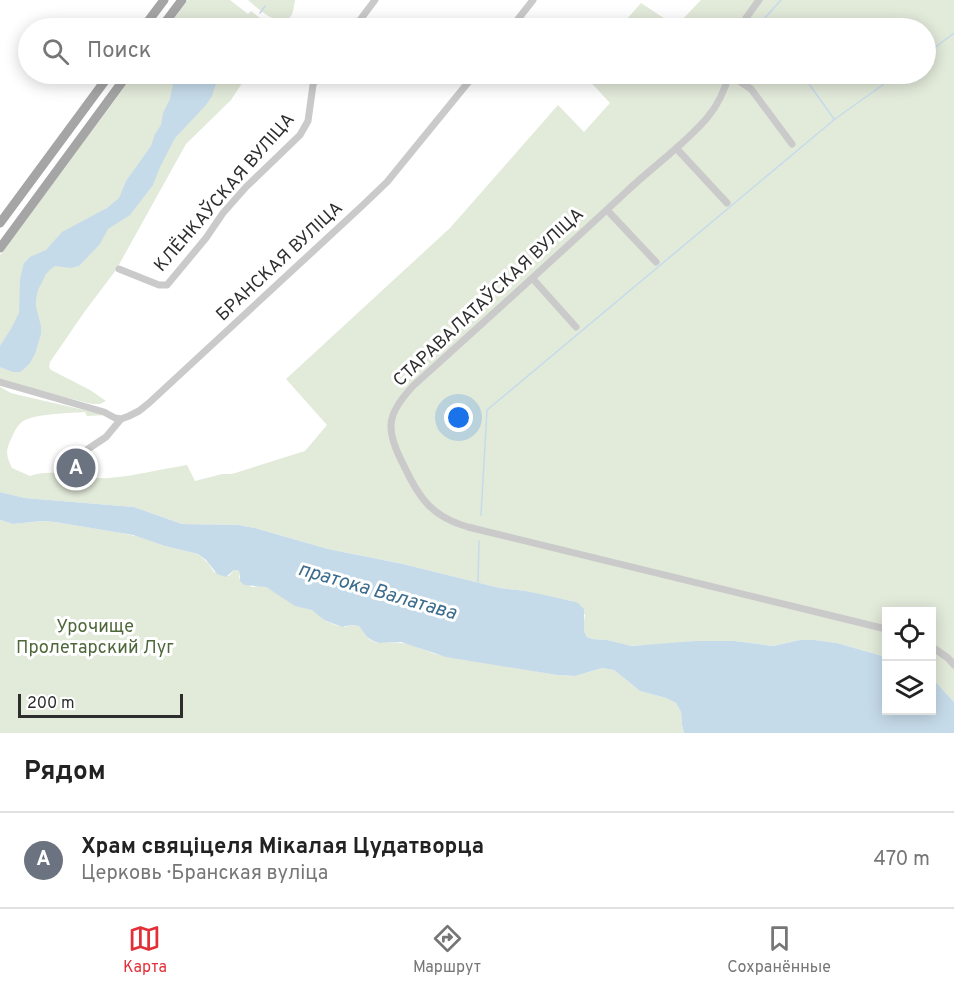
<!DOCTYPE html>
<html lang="ru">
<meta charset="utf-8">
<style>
body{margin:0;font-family:Overpass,sans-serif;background:#f6f6f6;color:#222}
.controls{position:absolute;right:18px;bottom:18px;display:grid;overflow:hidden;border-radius:0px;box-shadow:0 3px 15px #0003}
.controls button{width:54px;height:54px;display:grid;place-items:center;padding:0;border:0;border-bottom:2px solid #e0e0e0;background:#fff;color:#222;font:30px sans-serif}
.scale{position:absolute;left:18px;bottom:15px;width:165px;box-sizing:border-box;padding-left:6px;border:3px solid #2d2d2d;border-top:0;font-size:16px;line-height:21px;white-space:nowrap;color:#2d2d2d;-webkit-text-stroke:4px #fff;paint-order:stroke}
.you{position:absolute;left:459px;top:418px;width:21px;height:21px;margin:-15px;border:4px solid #fff;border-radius:50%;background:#1a73e8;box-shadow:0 0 0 9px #1a73e833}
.badge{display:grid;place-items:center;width:39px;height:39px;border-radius:50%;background:#e33038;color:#fff;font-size:20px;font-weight:700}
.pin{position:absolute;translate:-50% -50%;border:3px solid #fff;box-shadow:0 2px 6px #0006}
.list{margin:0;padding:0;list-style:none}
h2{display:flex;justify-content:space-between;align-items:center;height:78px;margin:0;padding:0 24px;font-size:26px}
h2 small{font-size:20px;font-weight:400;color:#767676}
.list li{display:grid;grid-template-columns:39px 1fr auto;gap:18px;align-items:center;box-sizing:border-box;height:96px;padding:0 24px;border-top:2px solid #e0e0e0}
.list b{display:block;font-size:22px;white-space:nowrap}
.list p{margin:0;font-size:20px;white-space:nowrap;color:#767676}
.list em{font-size:20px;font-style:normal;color:#767676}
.icon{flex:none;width:33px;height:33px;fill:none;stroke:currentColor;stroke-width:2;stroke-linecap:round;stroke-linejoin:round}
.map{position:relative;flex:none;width:954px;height:733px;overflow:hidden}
.search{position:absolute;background:#fff;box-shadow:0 3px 15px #0003;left:18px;right:18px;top:18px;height:66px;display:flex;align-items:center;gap:15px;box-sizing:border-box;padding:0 21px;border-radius:33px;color:#767676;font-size:22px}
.sheet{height:174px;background:#fff}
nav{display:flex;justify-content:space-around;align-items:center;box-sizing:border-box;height:84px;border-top:2px solid #e0e0e0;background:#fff;font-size:16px;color:#767676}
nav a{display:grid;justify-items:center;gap:3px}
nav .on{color:#e33038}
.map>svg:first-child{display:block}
.green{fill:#e2eada}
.water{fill:#c6dbea}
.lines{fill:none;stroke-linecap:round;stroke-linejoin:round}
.stream{stroke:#c6dbea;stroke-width:1.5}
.minor{stroke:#cacaca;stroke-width:7}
.major{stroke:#a5a5a5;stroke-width:9}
.labels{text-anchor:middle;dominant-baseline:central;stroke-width:6;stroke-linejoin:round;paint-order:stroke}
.street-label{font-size:18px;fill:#2d2d2d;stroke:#fff}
.park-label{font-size:18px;fill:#4f683b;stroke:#fff}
.water-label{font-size:20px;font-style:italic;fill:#3c6c8d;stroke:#fff}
</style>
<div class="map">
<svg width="954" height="733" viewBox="0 0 954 733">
<rect width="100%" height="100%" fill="#fff"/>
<path class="green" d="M188,0h42l18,14 3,-3 14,11 5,6h-103z
M248,0h47c-1,4 -1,10 -3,14 -9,19 -36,-7 -44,-14z
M701,0h253v702l-22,-24v-66h-46v45l-49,-14 -22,-3h-15l-27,6 -38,-5h-40l-26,3 -41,2 -21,-6 -15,-1 -5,-2 -4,-9 2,-13 -13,-14 -18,-3 -28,-7 -26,-3 -97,-24 -75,-15 -73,-21 -16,-3 -57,-1 -48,-17 -109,-9 -25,-6v-105l11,6 12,3 83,19 -19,1 -2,-4c-16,1 -50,2 -62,9 -5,4 -9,10 -11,16 -7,14 -6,18 0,31l18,8c25,-9 52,4 79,2 26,-2 52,-9 78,-13l8,16 27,-7h10l73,-23 22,-26 -41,-46 164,-151 108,-123 26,27 26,-29 -27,-29h343v-46h-307l22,-25 35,23z
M134,74h114l-17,26 -45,44 -70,126 -31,41 -35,51 -1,5 2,3 39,20 16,11 -6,3h-8l-61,-15 -31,-10v-124z
M0,520l13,4 29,-3 13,1 61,10 24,5 25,9 33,8 10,9 6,9 15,4 5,-6h4l2,4 -1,4 13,9 7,-1 7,1 50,25 8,8 14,6 7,1 6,-2 8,1c5,5 7,12 13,15 9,4 20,0 30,2 11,1 22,7 33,11l122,21 18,1 27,-8 12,2 26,21 26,7 10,5 5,9 1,13 2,8h-684z"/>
<path class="water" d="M175,74h55l-13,7 -5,15 -6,9 -31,33 -15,29 -7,18 -23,30 -22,14 -8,15 -21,22 -8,2 -16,-2 -4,3 -5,5 -8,16 -2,9v8l5,19v8l-6,20 -5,9 -5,5 -5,4h-7l-13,-5v-21l12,-19 7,-14 1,-34 4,-16 6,-6 16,-7 16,-18 45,-24 12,-10 7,-17 25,-35 4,-12 6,-9 2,-12 7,-14z
M0,492l25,6 109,9 48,17 57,1 16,3 73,21 75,15 97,24 26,3 50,11 3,2 5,5v22l3,6 5,2 15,1 24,6 64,-5h40l38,5 27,-6h15l22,3 49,14v53h46v-32l22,24v31h-270l-2,-8 -1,-13 -5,-9 -10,-5 -26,-7 -26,-21 -12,-2 -27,8 -18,-1 -111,-18 -45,-15 -22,1 -6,-2 -6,-4 -8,-11 -8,-1 -9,2 -18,-7 -12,-10 -17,-4 -29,-19 -22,-2 -4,-4v-7l-2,-4h-4l-8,7 -9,-3 -11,-14 -8,-6 -33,-8 -32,-11 -78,-13 -13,-1 -29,3 -13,-4z"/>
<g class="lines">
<path class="stream" d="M260,13l5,-7
M769,28l-6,-8 18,-20
M926,54l28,-21
M802,74l32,45
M481,515l6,-105 348,-291 63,-45
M478,582l1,-41"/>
<path class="minor" d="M354,28l21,-28
M511,28l22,-28
M742,28l4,-10 13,-18
M792,144l-41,-55 -22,-15c-4,16 -11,31 -22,44 -24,28 -55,49 -81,74 -71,66 -142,130 -213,194 -10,11 -22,25 -22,40 0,14 7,28 13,40 15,32 28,51 64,61l418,102
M676,148l51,55
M607,210l49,52
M119,269l40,16h8l39,-47 17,-25 23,-26 54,-52 8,-14 5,-36 4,-11
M533,279l43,48
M0,382l104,30 11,6 6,1
M85,451l21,-14 15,-18 8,-3 10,-5 10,-8 214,-198 24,-23 88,-108
M932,647l16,11 6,7"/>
<path class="major" d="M143,28l21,-28
M161,28l21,-28
M0,223l110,-149
M0,248l128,-174"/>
</g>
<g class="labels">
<g class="street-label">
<text transform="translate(225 193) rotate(-49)">КЛЁНКАЎСКАЯ ВУЛІЦА</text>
<text transform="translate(280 262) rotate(-43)">БРАНСКАЯ ВУЛІЦА</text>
<text transform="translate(489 298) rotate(-43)">СТАРАВАЛАТАЎСКАЯ ВУЛІЦА</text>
</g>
<g class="park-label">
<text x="95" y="627">Урочище<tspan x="95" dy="21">Пролетарский Луг</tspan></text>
</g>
<g class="water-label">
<text transform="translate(377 592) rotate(16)">пратока Валатава</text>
</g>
</g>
</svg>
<div class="controls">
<button><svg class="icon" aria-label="locate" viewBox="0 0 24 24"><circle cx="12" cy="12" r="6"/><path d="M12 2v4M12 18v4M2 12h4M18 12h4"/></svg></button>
<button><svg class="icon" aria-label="layers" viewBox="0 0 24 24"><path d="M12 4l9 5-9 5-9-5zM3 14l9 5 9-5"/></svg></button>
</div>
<div class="scale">200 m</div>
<div class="you"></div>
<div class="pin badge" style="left:76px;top:468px;background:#6b7280">A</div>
<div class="search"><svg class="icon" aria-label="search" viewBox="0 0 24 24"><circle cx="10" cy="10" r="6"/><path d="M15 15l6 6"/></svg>Поиск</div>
</div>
<section class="sheet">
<h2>Рядом<small></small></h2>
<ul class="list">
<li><span class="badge" style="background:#6b7280">A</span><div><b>Храм свяціцеля Мікалая Цудатворца</b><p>Церковь · Бранская вуліца</p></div><em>470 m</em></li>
</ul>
</section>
<nav>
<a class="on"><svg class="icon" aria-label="map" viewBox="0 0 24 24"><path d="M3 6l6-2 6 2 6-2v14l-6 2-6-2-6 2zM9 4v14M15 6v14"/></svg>Карта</a>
<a><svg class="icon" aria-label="directions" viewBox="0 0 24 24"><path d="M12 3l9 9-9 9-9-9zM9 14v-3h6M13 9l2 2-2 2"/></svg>Маршрут</a>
<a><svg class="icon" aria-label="saved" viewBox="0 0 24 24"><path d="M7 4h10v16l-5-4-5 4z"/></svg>Сохранённые</a>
</nav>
